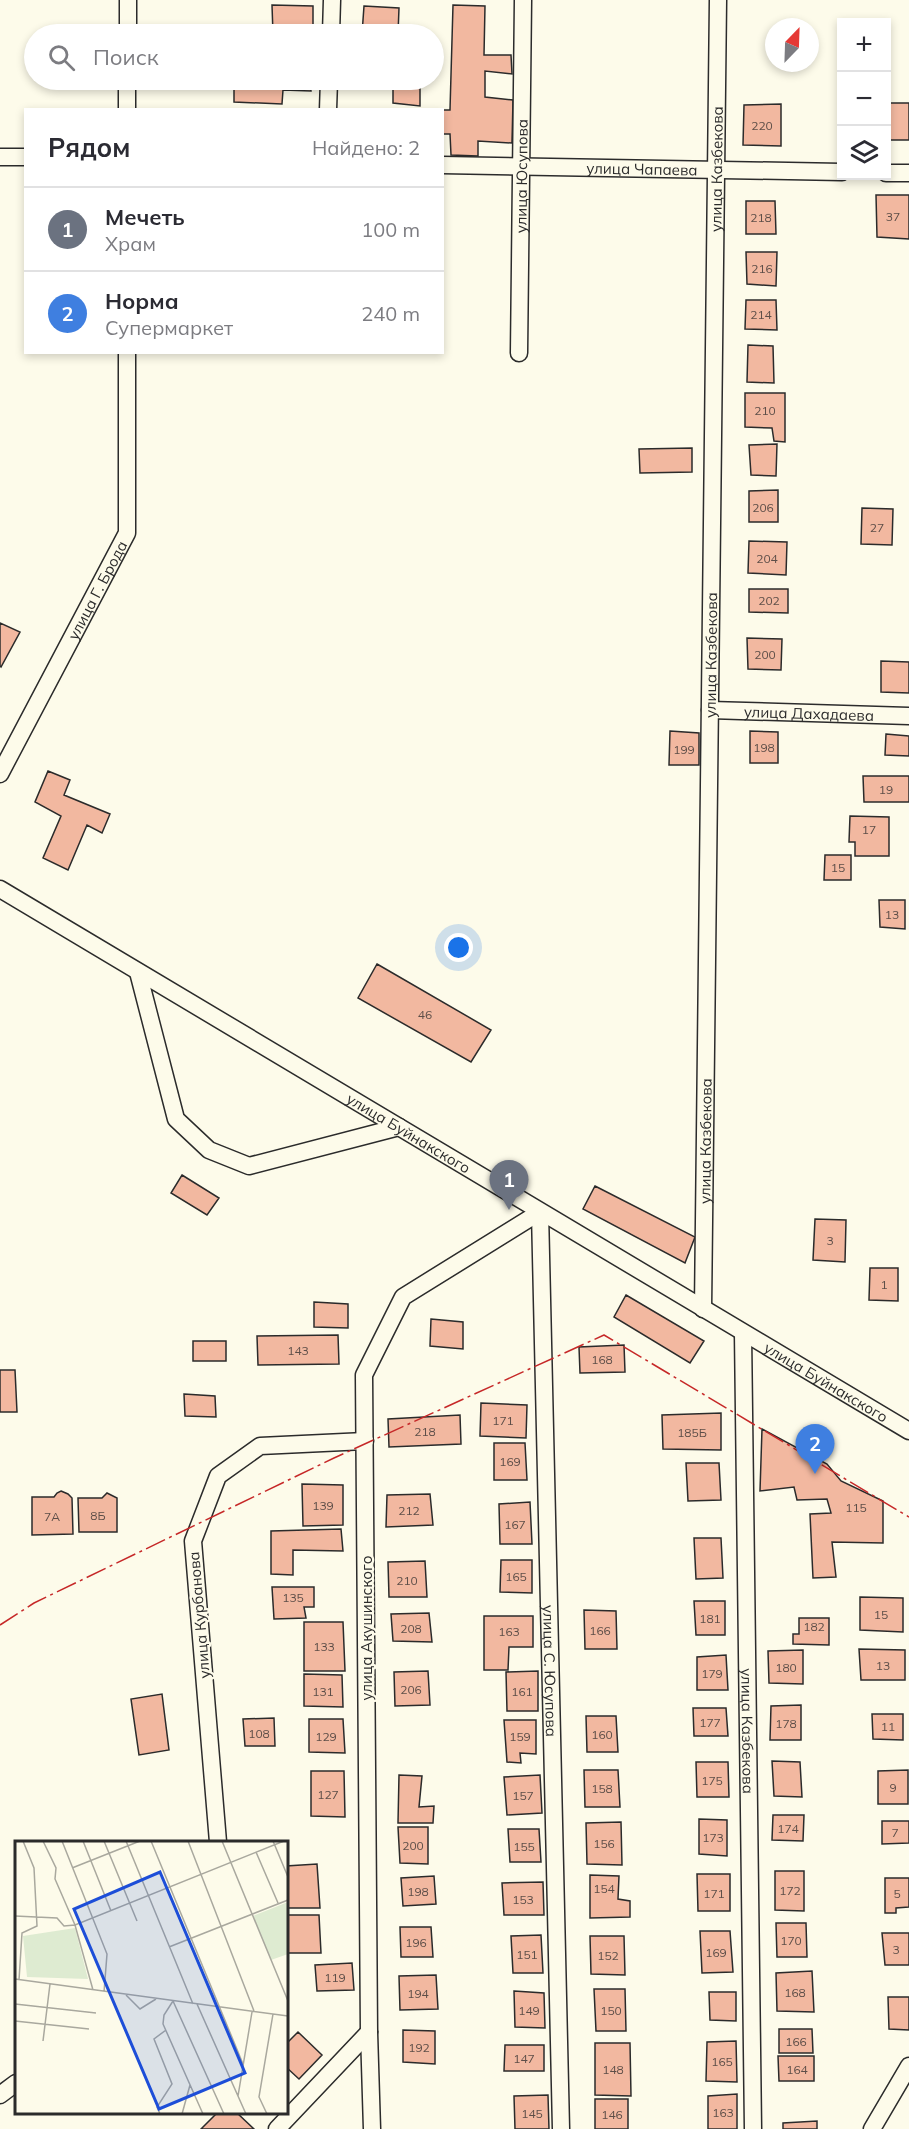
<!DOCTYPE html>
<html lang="ru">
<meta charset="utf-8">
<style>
body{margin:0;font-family:Mulish,sans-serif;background:#f7f7f7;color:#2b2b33}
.controls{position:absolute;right:18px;top:18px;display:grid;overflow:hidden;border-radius:0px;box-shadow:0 3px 9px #0003}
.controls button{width:54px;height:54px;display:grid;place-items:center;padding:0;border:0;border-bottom:2px solid #e1e1e2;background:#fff;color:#2b2b33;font:30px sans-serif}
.compass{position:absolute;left:765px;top:18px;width:54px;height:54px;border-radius:50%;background:#fff;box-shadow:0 3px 9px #0003;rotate:23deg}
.you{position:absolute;left:459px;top:948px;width:21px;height:21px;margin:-15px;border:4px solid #fff;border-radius:50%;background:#1a73e8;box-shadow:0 0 0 9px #1a73e833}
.badge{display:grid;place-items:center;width:39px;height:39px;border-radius:50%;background:#ea580c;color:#fff;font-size:20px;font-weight:700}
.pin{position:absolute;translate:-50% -50px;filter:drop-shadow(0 2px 3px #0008)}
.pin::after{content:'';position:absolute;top:32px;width:21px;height:18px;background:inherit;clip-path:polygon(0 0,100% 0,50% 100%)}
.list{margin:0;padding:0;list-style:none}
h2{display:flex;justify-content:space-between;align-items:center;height:78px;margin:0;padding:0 24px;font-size:26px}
h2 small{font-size:20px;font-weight:400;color:#7c7c81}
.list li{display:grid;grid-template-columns:39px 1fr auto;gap:18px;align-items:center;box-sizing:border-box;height:84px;padding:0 24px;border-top:2px solid #e1e1e2}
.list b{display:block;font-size:22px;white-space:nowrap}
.list p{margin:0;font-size:20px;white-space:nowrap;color:#7c7c81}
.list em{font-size:20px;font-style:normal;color:#7c7c81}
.icon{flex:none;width:33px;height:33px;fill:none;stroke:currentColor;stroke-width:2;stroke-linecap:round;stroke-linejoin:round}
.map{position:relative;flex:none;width:909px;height:2129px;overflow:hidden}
.search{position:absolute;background:#fff;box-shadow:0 3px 9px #0003;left:24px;top:24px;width:420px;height:66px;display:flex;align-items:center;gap:15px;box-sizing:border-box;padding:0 21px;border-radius:33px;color:#7c7c81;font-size:22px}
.panel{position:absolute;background:#fff;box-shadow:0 3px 9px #0003;left:24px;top:108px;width:420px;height:246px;border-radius:0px}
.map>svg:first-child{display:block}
.building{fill:#f2b8a0;stroke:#2b2b2b;stroke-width:1.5}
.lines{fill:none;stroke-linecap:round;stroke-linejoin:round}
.street-casing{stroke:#2b2b2b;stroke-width:19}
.street{stroke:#fdfbea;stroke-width:16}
.power{stroke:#c62828;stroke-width:1.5;stroke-dasharray:21 4.5 3 4.5;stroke-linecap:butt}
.labels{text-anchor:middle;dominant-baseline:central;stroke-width:4.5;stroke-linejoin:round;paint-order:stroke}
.number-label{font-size:12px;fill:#5d4e48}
.street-label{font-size:15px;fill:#2b2b2b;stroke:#fdfbea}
.inset-road{fill:none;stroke:#a9a89e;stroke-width:1.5}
.view{fill:#1d4ed8;fill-opacity:0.15;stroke:#1d4ed8;stroke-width:3}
.inset-edge{fill:none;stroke:#2b2b2b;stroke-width:3}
</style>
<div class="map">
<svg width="909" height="2129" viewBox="0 0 909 2129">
<rect width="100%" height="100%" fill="#fdfbea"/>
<path class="building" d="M272,5l41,1v28h-59h19z
M453,5l32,1 -1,49h27l1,19 -27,-3v26l28,3 -1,43 -34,-2v15l-27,-1 -1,-21h-8v-24h8z
M364,6l35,2 -1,26h-36z
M434,47h6l1,14h-7z
M256,80h54l1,11 -28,-1 -1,14 -48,-2v-18l20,1z
M393,80h27v26l-27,-3z
M886,103h23v37h-23z
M781,104v42l-38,-1 1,-40z
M876,195h33v44l-32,-2z
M746,201h29l1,33h-30z
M746,252h31l-1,34 -29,-2z
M746,300h30l1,30 -32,-1z
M748,345l25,1 1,37 -27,-1z
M745,393h40v49l-11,-1 -2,-13 -27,-1z
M777,444l-1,32 -25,-1 -2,-30z
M692,448v24l-52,1 -1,-24z
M778,490v32h-29v-31z
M862,508l31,1 -1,36 -31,-1z
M749,541l38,1 -1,33 -38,-2z
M749,589h39v24l-39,-1z
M0,623l20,9 -19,35 -1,-1z
M747,638l35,1 -1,31 -33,-1z
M881,661l28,1v31l-28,-1z
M670,731l29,2v32h-30z
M750,731l28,1v31h-28z
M886,734l23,2v20l-24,-1z
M48,771l22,9 -6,15 46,19 -8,19 -15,-8 -19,45 -25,-12 18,-42 -26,-14z
M863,776h46v26h-45z
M850,816l39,1v39h-34v-14h-6z
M825,855h26v25h-27z
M879,900h26v29l-25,-2z
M377,964l114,66 -20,32 -113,-64z
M182,1175l37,23 -12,17 -36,-22z
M595,1186l100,51 -10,26 -102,-54z
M815,1219l31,1 -1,42 -32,-2z
M870,1268h28v33l-29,-1z
M626,1295l78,46 -14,22 -76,-46z
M314,1302l34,2v24l-34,-1z
M431,1319l32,3v27l-33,-3z
M338,1335l1,29 -81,1 -1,-29z
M193,1341h33v20h-33z
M624,1345l1,27 -45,1 -1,-26z
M0,1370h15l2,42h-17z
M184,1394l31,2 1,21 -31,-1z
M481,1403l46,2 -1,33 -46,-2z
M721,1413v37l-58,-1 -1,-34z
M460,1415l1,29 -72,3 -1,-28z
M762,1429l65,35 14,17 42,20v42l-51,-1 4,35 -23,1 -3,-64 21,-1 -4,-14 -30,1 -3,-13 -34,4z
M494,1443h31l2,37h-33z
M686,1463h33l2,37 -33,1z
M302,1484l41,1v40l-40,1z
M61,1491l7,3 4,4 1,36 -41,1v-38h22l3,-4z
M107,1493l10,5v34h-38l-1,-34h24z
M430,1494l3,31 -47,2 1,-32z
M530,1502l2,42h-32l-1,-40z
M341,1529l2,22 -50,-1v25l-22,-1v-43z
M694,1538h27l2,40 -27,1z
M501,1560h31v33l-32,-1z
M425,1561l2,36h-38l-1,-35z
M272,1587h42v20h-10l2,11 -32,1z
M860,1597l43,1v34l-43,-2z
M694,1601h31v34h-29z
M584,1610l32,1 1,38h-32z
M429,1613l3,29 -39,-1 -2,-27z
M484,1616h49v31h-24l-1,23h-24z
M799,1618h30v27l-36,-1v-10h6z
M304,1622h39l2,49h-41z
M859,1649l46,1v30h-44z
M803,1650v34l-34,-1 -1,-32z
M726,1655l2,35h-31v-33z
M428,1671l2,34 -35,1 -1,-34z
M538,1671v40h-31l-1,-39z
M304,1674l38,1 1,32 -39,-1z
M162,1694l7,56 -30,5 -8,-56z
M801,1705v35h-31l1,-34z
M693,1708h33l2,28h-34z
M872,1714h31v26l-30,-1z
M586,1716h30l2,36h-31z
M274,1718l1,28h-30l-2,-27z
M309,1719h34l2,34 -36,-1z
M504,1720h32v34l-16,-1 1,10 -14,-1z
M772,1761l28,1 2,35 -28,-1z
M696,1762h32l1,35h-32z
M584,1770h34l2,37h-35z
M908,1770v34h-30v-33z
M311,1771h33l1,46 -34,-1z
M399,1775l23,1 -3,31 15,-1 -1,17h-35z
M540,1775l2,38 -35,2 -3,-38z
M773,1815h31l-1,26 -31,-1z
M699,1819l28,1v36l-28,-2z
M882,1821h27v22l-27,1z
M621,1822l1,43 -35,-1 -1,-41z
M398,1827h30v37l-28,-1z
M508,1829h31l2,33h-31z
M317,1864l3,44h-33l-1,-42z
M775,1871h29v40l-29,-1z
M697,1874h33v37h-32z
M590,1875l29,1 -1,23 12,2v16l-40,1z
M434,1876l2,28 -33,2 -2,-28z
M885,1878h24v29l-13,1v5h-11z
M543,1882l1,33h-40l-2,-32z
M286,1915h33l2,38h-35z
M776,1923h30l1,34h-30z
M400,1927h31l2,30h-32z
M700,1931h30l3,41 -31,1z
M882,1933h27v32h-24z
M541,1935l2,38h-30l-2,-37z
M590,1936h34l1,39 -34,-1z
M352,1963l2,27 -37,1 -2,-26z
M812,1971l2,41 -37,-1 -1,-38z
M436,1975l2,34 -38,1 -1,-34z
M594,1989h31l1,42h-30z
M514,1991l30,2 1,35 -30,-1z
M709,1992h27v29l-26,-1z
M888,1997h21v33l-20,-1z
M779,2029h33l1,24h-34z
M403,2030l32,1v33l-32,-2z
M298,2032l24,23 -23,24 -13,-12v-23z
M736,2041l1,41 -31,-1 1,-39z
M595,2043h35l1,53 -36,-1z
M505,2045h39v26h-40z
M778,2056h36v25h-35z
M737,2094v35h-29v-33z
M548,2095l1,34h-34l-1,-33z
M595,2099h33v30h-33z
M218,2112h18l18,17h-53z
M817,2121v8h-34v-6z"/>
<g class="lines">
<g class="street-casing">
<g id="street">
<path d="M128,34v-34"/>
<path d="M331,34l1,-34"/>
<path d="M127,110v-30"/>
<path d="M328,110l1,-30"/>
<path d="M0,157h26"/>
<path id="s1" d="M442,165l400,7"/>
<path d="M886,173h23"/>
<path id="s2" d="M519,353l4,-353"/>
<path id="s3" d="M710,710l199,6"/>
<path id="s4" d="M0,774l127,-241v-181"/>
<path id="s5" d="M0,889l909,542"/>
<path d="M138,972l38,147 33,31 40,16 150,-39"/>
<path id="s6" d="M540,1212l21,917"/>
<path id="s7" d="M703,1309l15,-1309"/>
<path id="s8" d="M743,1333l10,796"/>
<path d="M218,1842l-25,-301 25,-65 42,-30 105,-5"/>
<path d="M0,2095l16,-12"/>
<path d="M277,2129l92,-97"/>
<path d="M372,2129l-3,-97 -5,-657 39,-78 137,-85"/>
<path d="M872,2129l37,-63"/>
</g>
</g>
<use href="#street" class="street"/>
<path class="power" d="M0,1625l34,-22 300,-145 270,-123 305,182"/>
</g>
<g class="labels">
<g class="number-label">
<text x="762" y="125">220</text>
<text x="893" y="216">37</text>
<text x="761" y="217">218</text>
<text x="762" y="268">216</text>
<text x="761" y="314">214</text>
<text x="765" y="410">210</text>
<text x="763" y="507">206</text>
<text x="877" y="527">27</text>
<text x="767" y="558">204</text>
<text x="769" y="600">202</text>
<text x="765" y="654">200</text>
<text x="764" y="747">198</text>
<text x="684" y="749">199</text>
<text x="886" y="789">19</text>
<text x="869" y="829">17</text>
<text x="838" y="867">15</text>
<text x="892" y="914">13</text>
<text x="425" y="1014">46</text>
<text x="830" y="1240">3</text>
<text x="884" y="1284">1</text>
<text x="298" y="1350">143</text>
<text x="602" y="1359">168</text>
<text x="503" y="1420">171</text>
<text x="425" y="1431">218</text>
<text x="692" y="1432">185Б</text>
<text x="510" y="1461">169</text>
<text x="323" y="1505">139</text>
<text x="856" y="1507">115</text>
<text x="409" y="1510">212</text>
<text x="98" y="1515">8Б</text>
<text x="52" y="1516">7А</text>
<text x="515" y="1524">167</text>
<text x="516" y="1576">165</text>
<text x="407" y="1580">210</text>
<text x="293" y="1597">135</text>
<text x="881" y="1614">15</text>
<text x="710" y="1618">181</text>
<text x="814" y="1626">182</text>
<text x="411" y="1628">208</text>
<text x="600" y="1630">166</text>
<text x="509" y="1631">163</text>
<text x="324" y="1646">133</text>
<text x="883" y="1665">13</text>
<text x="786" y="1667">180</text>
<text x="712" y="1673">179</text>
<text x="411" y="1689">206</text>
<text x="323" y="1691">131</text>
<text x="522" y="1691">161</text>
<text x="710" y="1722">177</text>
<text x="786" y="1723">178</text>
<text x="888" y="1726">11</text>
<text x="259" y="1733">108</text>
<text x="602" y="1734">160</text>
<text x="326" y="1736">129</text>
<text x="520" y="1736">159</text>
<text x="712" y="1780">175</text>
<text x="893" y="1787">9</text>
<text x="602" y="1788">158</text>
<text x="328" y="1794">127</text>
<text x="523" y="1795">157</text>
<text x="788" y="1828">174</text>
<text x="895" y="1832">7</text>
<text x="713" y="1837">173</text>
<text x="604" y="1843">156</text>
<text x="413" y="1845">200</text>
<text x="524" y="1846">155</text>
<text x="604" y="1888">154</text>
<text x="790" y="1890">172</text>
<text x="418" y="1891">198</text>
<text x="714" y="1893">171</text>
<text x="897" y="1893">5</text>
<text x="523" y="1899">153</text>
<text x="791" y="1940">170</text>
<text x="416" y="1942">196</text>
<text x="896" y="1949">3</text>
<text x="716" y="1952">169</text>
<text x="527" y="1954">151</text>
<text x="608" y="1955">152</text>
<text x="335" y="1977">119</text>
<text x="795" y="1992">168</text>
<text x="418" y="1993">194</text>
<text x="529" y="2010">149</text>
<text x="611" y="2010">150</text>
<text x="796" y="2041">166</text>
<text x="419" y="2047">192</text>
<text x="524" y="2058">147</text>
<text x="722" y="2061">165</text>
<text x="613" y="2069">148</text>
<text x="797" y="2069">164</text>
<text x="723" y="2112">163</text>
<text x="532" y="2113">145</text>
<text x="612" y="2114">146</text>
</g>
<g class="street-label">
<text stroke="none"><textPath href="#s1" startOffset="200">улица Чапаева</textPath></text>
<text stroke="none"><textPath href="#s7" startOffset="1140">улица Казбекова</textPath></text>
<text stroke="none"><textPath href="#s2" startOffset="177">улица Юсупова</textPath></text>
<text stroke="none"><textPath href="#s4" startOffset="208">улица Г. Брода</textPath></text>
<text stroke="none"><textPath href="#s7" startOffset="654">улица Казбекова</textPath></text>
<text stroke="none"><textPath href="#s3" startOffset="99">улица Дахадаева</textPath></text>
<text stroke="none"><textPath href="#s5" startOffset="476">улица Буйнакского</textPath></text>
<text stroke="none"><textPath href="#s7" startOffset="168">улица Казбекова</textPath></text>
<text stroke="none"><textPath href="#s5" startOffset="962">улица Буйнакского</textPath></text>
<text transform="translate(199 1615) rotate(-95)">улица Курбанова</text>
<text transform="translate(366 1628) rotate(-90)">улица Акушинского</text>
<text stroke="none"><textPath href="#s6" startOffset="459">улица С. Юсупова</textPath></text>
<text stroke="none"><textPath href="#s8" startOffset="398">улица Казбекова</textPath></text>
</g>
</g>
<g transform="translate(15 1841)">
<rect width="273" height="273" fill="#fdfbea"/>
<path d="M273,61v52l-17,6 -18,-44zM60,87l13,51 -61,-2 -4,-41z" fill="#deebd1"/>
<path class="inset-road" d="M28,0l13,27 -1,11 20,46 18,65M47,0l45,113 -3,38M68,0l28,70M89,0l33,80M111,0l67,163M136,0l92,223M173,0l66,170M207,0l66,160M258,0l15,36M241,11l22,51M57,27l68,-27M0,75l42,2 7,8 11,-1 209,-84M154,106l119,-47M0,138l273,37M4,139l3,-47 15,-7 -3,-58 -11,-27M111,154l14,14 16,-10M158,160l-9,14 -1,9 40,90M158,160l51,113M0,163l81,9M182,163l49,110M0,180l74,8M28,200l7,-57M273,229v30M223,255l14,-84M145,273l-3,-7 15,-23 -18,-45 12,-9M167,273l8,-29M252,273l-8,-17 14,-83"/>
<path class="view" d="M145,31l85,201 -86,36 -85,-200z"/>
<rect width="273" height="273" class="inset-edge"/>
</g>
</svg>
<div class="controls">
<button>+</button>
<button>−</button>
<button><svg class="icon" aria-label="layers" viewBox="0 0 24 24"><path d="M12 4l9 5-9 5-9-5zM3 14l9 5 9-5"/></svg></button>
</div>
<svg class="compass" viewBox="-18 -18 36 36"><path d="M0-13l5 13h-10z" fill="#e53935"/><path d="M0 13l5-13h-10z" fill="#7c7c81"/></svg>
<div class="you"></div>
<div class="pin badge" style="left:509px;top:1210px;background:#6b7280">1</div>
<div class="pin badge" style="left:815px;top:1474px;background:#3f7fe0">2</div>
<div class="search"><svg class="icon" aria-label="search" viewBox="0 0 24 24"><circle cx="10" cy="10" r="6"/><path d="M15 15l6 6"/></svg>Поиск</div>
<section class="panel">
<h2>Рядом<small>Найдено: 2</small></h2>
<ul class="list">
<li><span class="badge" style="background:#6b7280">1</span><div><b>Мечеть</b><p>Храм</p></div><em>100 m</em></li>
<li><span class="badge" style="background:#3f7fe0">2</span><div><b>Норма</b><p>Супермаркет</p></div><em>240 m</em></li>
</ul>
</section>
</div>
